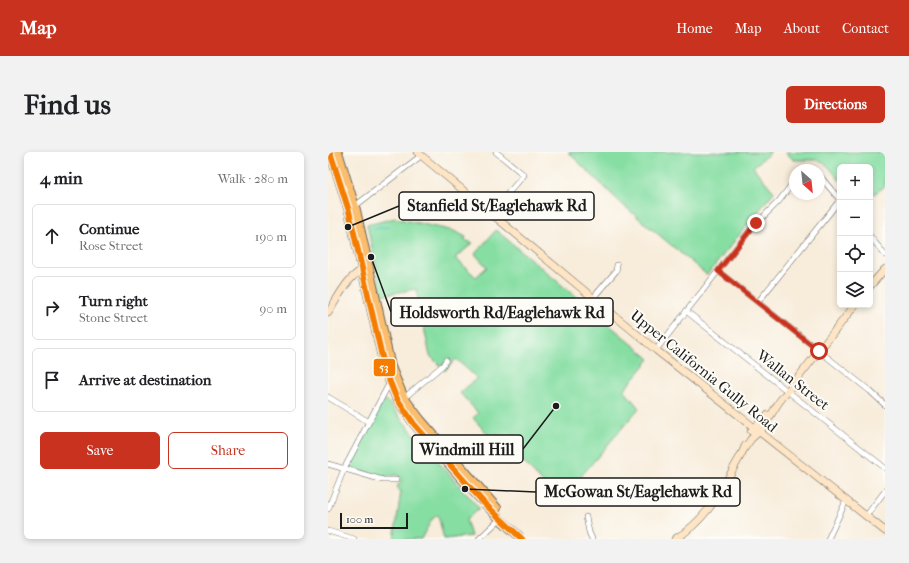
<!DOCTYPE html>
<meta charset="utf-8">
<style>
body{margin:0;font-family:"IM FELL French Canon",serif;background:#f2f2f2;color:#202124}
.controls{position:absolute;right:12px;top:12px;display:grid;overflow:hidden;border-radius:6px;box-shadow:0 2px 6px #0003}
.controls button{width:36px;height:36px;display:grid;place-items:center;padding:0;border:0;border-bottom:1px solid #e0e0e0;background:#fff;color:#202124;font:20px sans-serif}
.compass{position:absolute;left:461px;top:12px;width:36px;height:36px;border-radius:50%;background:#fff;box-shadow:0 2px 6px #0003;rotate:153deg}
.scale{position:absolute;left:12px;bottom:10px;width:68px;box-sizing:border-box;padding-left:4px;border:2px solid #1c1c1c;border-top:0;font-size:11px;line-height:14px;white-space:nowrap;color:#1c1c1c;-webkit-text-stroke:3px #fdfcf7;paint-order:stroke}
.stop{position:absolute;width:12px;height:12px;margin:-9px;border:3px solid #c8321e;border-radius:50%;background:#fff}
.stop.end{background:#c8321e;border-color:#fff;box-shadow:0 1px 4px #0008}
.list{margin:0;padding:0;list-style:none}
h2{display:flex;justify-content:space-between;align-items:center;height:52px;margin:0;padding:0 16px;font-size:17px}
h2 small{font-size:13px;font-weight:400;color:#757577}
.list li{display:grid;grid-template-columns:26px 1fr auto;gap:12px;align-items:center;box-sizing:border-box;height:64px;margin:0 8px 8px;padding:0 8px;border:1px solid #e0e0e0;border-radius:6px}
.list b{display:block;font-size:15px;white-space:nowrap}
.list p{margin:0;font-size:13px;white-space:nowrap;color:#757577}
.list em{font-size:13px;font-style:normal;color:#757577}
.actions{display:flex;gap:8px;padding:12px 16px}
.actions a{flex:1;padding:9px 0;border:1px solid #c8321e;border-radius:6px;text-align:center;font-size:14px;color:#c8321e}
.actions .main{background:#c8321e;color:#fff}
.icon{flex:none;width:22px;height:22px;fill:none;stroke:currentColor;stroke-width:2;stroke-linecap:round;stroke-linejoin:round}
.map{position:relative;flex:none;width:557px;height:387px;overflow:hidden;border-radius:6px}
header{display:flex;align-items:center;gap:24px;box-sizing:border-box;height:56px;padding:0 20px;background:#c8321e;color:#fff}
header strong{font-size:19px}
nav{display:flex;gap:22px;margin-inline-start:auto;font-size:14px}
.intro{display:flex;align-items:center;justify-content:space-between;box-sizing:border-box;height:96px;padding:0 24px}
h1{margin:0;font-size:28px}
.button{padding:10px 18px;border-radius:6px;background:#c8321e;color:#fff;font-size:14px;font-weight:700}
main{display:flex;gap:24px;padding:0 24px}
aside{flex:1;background:#fff;border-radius:6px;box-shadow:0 2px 6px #0003}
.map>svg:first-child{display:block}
.green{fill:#86dea3;stroke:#517d60}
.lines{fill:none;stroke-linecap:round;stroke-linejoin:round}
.stream{stroke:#55c3cb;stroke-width:1.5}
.street-casing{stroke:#69655e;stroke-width:6}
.secondary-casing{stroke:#69655e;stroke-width:8}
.primary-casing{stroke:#69655e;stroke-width:10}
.street{stroke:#fff;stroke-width:5}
.secondary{stroke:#fde5c5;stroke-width:7}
.primary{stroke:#fabe6e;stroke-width:8}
.bus-1-casing{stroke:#fdfcf7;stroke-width:9}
.bus-1{stroke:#f47d01;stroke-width:6}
.route{stroke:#c8321e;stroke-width:5}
.labels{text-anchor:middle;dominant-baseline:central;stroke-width:4;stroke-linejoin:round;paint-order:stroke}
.street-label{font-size:15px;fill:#1c1c1c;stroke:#fdfcf7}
.leader{fill:none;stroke:#1c1c1c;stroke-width:1.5}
.callout-dot{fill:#1c1c1c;stroke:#fdfcf7;stroke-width:1.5}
.callout{fill:#fdfcf7;stroke:#1c1c1c;stroke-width:1.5}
.callout-label{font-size:16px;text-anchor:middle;font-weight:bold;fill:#1c1c1c}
.line-badge{stroke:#fdfcf7;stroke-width:1.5}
.badge-label{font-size:11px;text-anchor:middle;font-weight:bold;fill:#fff}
</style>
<header>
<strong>Map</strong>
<nav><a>Home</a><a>Map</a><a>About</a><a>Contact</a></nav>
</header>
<div class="intro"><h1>Find us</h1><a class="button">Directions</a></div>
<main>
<aside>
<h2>4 min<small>Walk · 280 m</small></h2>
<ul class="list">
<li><svg class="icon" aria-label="ahead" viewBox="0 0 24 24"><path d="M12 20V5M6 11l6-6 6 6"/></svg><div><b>Continue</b><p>Rose Street</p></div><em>190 m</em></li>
<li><svg class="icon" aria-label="right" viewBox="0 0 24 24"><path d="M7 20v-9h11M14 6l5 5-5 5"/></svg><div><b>Turn right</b><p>Stone Street</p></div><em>90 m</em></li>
<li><svg class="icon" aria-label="arrive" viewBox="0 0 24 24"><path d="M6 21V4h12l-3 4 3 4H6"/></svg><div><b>Arrive at destination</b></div></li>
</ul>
<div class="actions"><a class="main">Save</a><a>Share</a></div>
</aside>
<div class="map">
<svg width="557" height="387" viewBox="0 0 557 387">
<rect width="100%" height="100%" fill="#fdfcf7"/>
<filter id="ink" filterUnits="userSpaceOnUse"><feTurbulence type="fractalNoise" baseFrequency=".025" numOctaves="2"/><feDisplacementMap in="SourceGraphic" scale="8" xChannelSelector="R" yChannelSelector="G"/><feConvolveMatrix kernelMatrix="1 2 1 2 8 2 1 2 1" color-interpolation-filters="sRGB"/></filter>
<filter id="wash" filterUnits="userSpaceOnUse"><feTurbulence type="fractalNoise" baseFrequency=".012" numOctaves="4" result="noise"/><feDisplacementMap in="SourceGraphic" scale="16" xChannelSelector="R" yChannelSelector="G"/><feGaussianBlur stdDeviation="0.9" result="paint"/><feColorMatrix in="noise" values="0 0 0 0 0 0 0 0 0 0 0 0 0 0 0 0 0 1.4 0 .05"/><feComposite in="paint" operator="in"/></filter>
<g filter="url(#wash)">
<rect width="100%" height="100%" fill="#f8ecda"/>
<path class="green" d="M240,0h203l-18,15 21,25 -67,83 -84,-70z
M457,0h100v34l-15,11v-30h-30v14l-13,-16 -10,-5h-23z
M67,66l59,13 12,6 -2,3 9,3 -18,15 21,19 11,-10 -12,-13 21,-24 154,129 -26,31 15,18 -79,93 -63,-67 -6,4 -18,-20 5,-5 -18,-20 17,-15 -21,-19 -11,12 -15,-15 -14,-67 -34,6 -15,-70z
M58,248l26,32 67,76 -13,12 5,16 -27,3 -6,-24 -6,4 -11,20h-27l7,-48 -4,-2 1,-4 3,-3 -1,-5 -4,-2 -13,2 -30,-8 -4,-4 29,-56z"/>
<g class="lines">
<path class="stream" d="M44,77l17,-2"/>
</g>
</g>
<g filter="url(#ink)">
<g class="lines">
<g class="street-casing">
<path id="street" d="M491,23l21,25
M27,54l67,-51
M163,61l33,-38 -28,-23
M542,84l15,19
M390,119l152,120 15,14
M265,146l23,-27 1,-6
M430,150l82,-102
M358,159l199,157
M328,198l95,-121 28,-28 16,-21
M0,245l41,25
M76,246l39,-33 3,-5
M0,312l55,16h13
M0,357l16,-40 45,-85
M538,364l19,-25
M258,365l3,15 3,7
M0,379l26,8
M151,387l21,-20
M500,387l18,-38"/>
</g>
<g class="secondary-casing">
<path id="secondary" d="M89,0l239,198 229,181
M542,134l15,-17
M0,161c10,-15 21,-40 38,-44
M423,279l17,-16
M416,297l7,-10 12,-11 16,-26 76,-97
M347,387c27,-16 43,-41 57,-68 4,-8 10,-16 13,-25"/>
</g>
<g class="primary-casing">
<path id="primary" d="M2,0l19,59 36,159 11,27 18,27c34,38 66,79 105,112
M10,0l18,58 35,157 5,12 8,19 16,21 77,89"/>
</g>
<use href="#street" class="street"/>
<use href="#secondary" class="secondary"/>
<use href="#primary" class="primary"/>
<g class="bus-1-casing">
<path id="bus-1" d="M2,0l19,59 36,159 11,27 18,27 70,79 38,36"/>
</g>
<use href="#bus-1" class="bus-1"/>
</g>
</g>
<g class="lines" filter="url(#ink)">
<path class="route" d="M428,71l-38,48 101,80"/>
</g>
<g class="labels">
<g class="street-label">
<text transform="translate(376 219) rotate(39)">Upper California Gully Road</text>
<text transform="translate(465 228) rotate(38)">Wallan Street</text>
</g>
</g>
<path class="leader" d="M20 75L71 54M43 105L63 160M228 254L195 297M137 337L208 340"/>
<g class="callout-dot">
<circle cx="20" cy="75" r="4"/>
<circle cx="43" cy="105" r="4"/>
<circle cx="228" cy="254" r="4"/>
<circle cx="137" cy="337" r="4"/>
</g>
<g class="callout">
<rect x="71" y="40" width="195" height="28" rx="4"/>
<rect x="63" y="146" width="222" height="28" rx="4"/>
<rect x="84" y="283" width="111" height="28" rx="4"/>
<rect x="208" y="326" width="204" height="28" rx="4"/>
</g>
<g class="callout-label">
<text x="169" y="59">Stanfield St/Eaglehawk Rd</text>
<text x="174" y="166">Holdsworth Rd/Eaglehawk Rd</text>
<text x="139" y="303">Windmill Hill</text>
<text x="310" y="345">McGowan St/Eaglehawk Rd</text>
</g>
<rect class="line-badge" x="45" y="206" width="23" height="19" rx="4" fill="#f47d01"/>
<g class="badge-label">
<text x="56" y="219">53</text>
</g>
</svg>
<div class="controls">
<button>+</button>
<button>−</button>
<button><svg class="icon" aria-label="locate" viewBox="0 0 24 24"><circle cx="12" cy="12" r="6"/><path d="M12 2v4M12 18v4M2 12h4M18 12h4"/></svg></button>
<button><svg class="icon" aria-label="layers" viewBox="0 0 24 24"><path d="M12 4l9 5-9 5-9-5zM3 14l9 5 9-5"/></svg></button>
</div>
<svg class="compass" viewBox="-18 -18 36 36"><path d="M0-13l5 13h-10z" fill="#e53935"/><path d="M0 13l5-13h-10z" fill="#757577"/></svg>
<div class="scale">100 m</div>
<div class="stop" style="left:491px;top:199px"></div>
<div class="stop end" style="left:428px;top:71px"></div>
</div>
</main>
